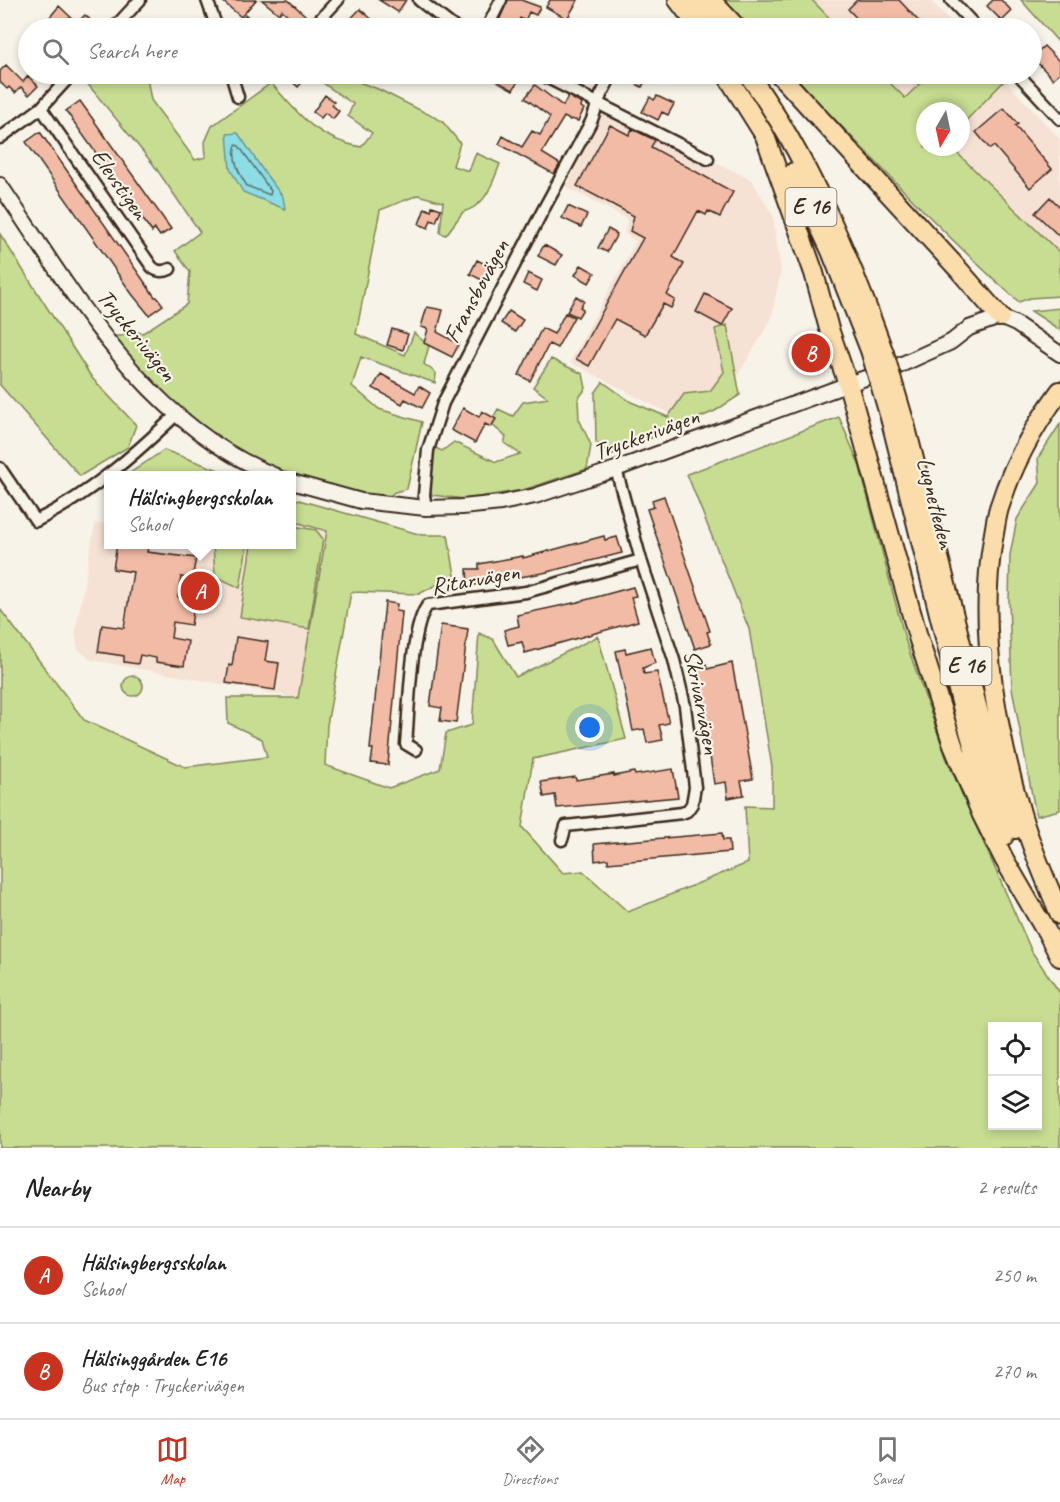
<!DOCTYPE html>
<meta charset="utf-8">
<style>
body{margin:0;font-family:Caveat,sans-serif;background:#f2f2f2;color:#222}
.controls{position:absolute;right:18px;bottom:18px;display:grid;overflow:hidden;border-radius:0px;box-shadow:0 3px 9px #0003}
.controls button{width:54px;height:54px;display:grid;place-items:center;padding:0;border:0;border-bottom:2px solid #e0e0e0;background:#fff;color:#222;font:30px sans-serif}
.compass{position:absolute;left:916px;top:102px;width:54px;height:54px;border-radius:50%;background:#fff;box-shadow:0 3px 9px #0003;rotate:189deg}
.you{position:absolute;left:590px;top:728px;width:21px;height:21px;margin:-15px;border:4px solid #fff;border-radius:50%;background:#1a73e8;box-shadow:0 0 0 9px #1a73e833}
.badge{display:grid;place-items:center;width:39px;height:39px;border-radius:50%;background:#c8321e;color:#fff;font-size:20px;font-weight:700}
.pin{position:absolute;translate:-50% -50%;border:3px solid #fff;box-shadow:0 2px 6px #0006}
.popup{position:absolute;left:104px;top:471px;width:192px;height:78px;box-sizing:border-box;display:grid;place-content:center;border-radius:0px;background:#fff;filter:drop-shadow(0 2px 4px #0005);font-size:20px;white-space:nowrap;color:#767676}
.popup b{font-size:22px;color:#222}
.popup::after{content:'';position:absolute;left:50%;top:100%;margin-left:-12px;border:12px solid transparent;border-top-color:#fff}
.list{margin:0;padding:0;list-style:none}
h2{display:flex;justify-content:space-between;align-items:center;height:78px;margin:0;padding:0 24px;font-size:26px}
h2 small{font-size:20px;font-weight:400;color:#767676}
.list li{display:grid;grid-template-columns:39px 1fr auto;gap:18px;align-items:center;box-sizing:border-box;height:96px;padding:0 24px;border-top:2px solid #e0e0e0}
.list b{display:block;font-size:22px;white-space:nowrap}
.list p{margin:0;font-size:20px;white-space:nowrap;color:#767676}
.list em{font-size:20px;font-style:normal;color:#767676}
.icon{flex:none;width:33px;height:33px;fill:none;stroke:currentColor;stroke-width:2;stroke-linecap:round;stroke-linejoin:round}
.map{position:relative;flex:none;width:1060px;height:1148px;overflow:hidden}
.search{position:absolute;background:#fff;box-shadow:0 3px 9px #0003;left:18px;right:18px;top:18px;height:66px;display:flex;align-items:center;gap:15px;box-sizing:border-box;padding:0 21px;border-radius:33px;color:#767676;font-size:22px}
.sheet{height:270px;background:#fff}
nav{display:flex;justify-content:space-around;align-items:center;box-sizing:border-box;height:84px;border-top:2px solid #e0e0e0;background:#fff;font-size:16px;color:#767676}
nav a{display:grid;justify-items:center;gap:3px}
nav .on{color:#c8321e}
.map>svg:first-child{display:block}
.built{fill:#f6e2d4}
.green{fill:#c7dd92;stroke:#818458;stroke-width:1.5;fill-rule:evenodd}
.water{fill:#8cdde5;stroke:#6c9595;stroke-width:1.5}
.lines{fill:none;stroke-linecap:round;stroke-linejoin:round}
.shore{stroke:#5b726e;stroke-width:1.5}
.building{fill:#f2bba6;stroke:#3b2a1e;stroke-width:1.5}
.minor-casing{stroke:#3b2a1e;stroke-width:15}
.tertiary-casing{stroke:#3b2a1e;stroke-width:18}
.trunk-casing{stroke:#3b2a1e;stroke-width:22}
.minor{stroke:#f7f3e8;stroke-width:10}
.tertiary{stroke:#f7f3e8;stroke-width:14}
.trunk{stroke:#fbddab;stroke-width:18}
.trunk-bridge-casing{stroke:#3b2a1e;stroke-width:22;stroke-linecap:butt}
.trunk-bridge{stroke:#fbddab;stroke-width:18}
.labels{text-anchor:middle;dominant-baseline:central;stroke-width:4.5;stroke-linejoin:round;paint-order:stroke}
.shield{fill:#f7f3e8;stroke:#73665b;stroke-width:1.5}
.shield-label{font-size:22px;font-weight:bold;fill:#3b2a1e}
.street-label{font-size:24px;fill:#3b2a1e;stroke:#f7f3e8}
</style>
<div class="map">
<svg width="1060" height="1148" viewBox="0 0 1060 1148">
<rect width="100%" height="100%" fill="#f7f3e8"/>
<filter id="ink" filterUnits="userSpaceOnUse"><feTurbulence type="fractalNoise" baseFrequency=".0167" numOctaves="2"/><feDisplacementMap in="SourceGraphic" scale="12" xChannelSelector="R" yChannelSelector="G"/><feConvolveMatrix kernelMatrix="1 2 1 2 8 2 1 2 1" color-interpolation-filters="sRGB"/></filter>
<g filter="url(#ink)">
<path class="built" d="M812,0h118l27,28h-118z
M881,74h118l61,65v114l-109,-106h10v-36h-36v9z
M605,108l147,72 21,36 8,55 -10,49 -37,62 -66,31 -98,-51 66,-121 -11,-7 2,-15 -61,-32z
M292,521l35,10 -29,167 -207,-38 -13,-11 -3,-15 20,-110 13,-1 1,21h127l10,3 1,-2 45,-1z"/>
<path class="green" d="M722,0h90l27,28h-91z
M1021,0h39v44z
M84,74h58l5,4 4,22 44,60 11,-3 -1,-15 7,-16 59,-43c28,31 45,56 90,64l11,-14 -24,-17 5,-12 -43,-30h27l41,15 64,32 18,22 -7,23 16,5 7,-18 24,11c-9,22 -13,41 -37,48l-17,23 -6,-2 3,-31 -25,-7 -38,15 -24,124 49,21 9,-22 15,13 -5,18 12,9 -1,10 -74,-26 -9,29 27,23 43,13 -15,67 -12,3 -7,5h-35l-101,-37 -69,-46 -75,-78h14l7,-5 14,2 44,-29 3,-32 -15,-21 25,-19 -47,-68 -72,-88z
M791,74h90l24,24 25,-24h69l6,6 -44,46v-15h-36v36h26l109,106v43l-30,2 -11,4c-80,-71 -153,-151 -228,-228z
M0,234l92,144 44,47 -8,22 -48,29 -80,-91z
M1060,308v22l-29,-19z
M727,325l13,70 -25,16 -104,44 -15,-13 -1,-49 8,-11 28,20 37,15 16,-23 26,-3 14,-19 -9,-43z
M551,359l32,15 3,14 -8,11 1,20 12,26 -4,24 -64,21 -58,9 -34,-4 -3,-17 3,-32 11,5 12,-9 42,20 24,-8 -16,-11 2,-6 -16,-14 8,-14 15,7 10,-14 25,-4 -15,-11z
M839,417l20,47 46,175 42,121 85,192 28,41v155h-1060v-539l84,111 101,47 82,-10 -5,-18 -34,-16 -1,-25h71l29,-167 -35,-10v-23l130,37h26l7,40 -36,19 -68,-2 -24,133 -2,40 64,23 51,-19 6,-36 26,-8 7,-92 14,6 23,38 82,-41 28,103 -93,20 -11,68 41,46 20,-2 45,41 120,-49 -3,-57 27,1v-40l-23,-138 -62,-155zM992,1026h46v100h-46z
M1060,424v386l-24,6 -24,-128 -3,-87 1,-46 7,-36 23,-36 -2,-25z
M164,450l68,25h-105z
M292,526l24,4 7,9 -14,90 -69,-12 11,-72 41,-1z
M213,545h34l-7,43 -25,-12z
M123 686a10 10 0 1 1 20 0a10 10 0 1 1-20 0Z"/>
<path class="water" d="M238,133l26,39 19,25 2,12 -42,-17 -13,-23 -3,-35z"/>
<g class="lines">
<path class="shore" d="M236,145l3,1 32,45 -1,4 -23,-9c-8,-12 -16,-27 -11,-41z"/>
</g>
<path class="building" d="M221,0h35l-15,17z
M262,0h26l17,15 -8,8 -15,-13 -3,4z
M379,0h27l-8,12z
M508,0h13l19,7 -4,8 -7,-3 -4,9 -5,-3 -4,10h-13l-6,-3z
M550,0h28l-11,19 -21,-12z
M857,0h42l26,28h-59l-18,-19z
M993,0h8l11,11 -10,10 -15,-15z
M59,6l18,17 8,-8 10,9 -5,4h-8l-5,-3 -3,3h-12l-12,-11z
M360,9l15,13 -2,2 5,4h-36z
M246,15l13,13h-27z
M1044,46l16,16v10l-7,7 -21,-22z
M6,65l17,17 5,-6 10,10 -9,9 -8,-8 -6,6 -6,-6 -2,2 -7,-7v-11z
M292,74h18l-12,13 -10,-9z
M499,74h23l-9,16 -18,-10z
M619,74h30l-7,13 -23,-11z
M535,85l28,21 5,-10 14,8 -1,3 3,2 -6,12 -7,-2 -1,1 -6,-3 -22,36 18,11 -6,10 -55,-30 4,-8 19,11 10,-16 8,4 10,-18 -25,-19z
M325,95l9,7 -2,3 7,6 -6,8 -8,-6 -4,5 -8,-6z
M657,96l17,8 -6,11 -6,-3 -4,8 -16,-8 8,-15 4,3z
M80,101l91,128 -11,7 -5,-7 -3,3 -86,-121z
M1004,108l14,16 -3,2 37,43 -22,19 -36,-42 -4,3 -14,-17z
M610,125l19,10 3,-6 23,11 -4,7 82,45 -13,25 -12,-6 -2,4 -8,-4 -25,46 11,7 -17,31 8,5 -4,8 -8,-4 -18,31 -30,-16 -26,47 -13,-7 67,-121 -13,-7 4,-15 -57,-30z
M40,132l115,165h2l6,8 -14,10 -17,-21 -106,-152z
M1050,197l10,10v30l-25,-24z
M432,206l9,3 -5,13 -5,-2 -3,8 -9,-4 6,-16 6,3z
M568,206l19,9 -6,12 -19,-9z
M608,229l9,5 -10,18 -9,-4z
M544,245l18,10 -6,10 -18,-9z
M477,260l16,8 -7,14 -16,-8z
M581,265l14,8 -6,10 -14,-8z
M528,273l14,7 -5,11 -14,-7z
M705,294l27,14 -10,18 -26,-14z
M576,296l8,5 -4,6 3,2 -5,8 -11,-5z
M427,307l16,3 -6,22 22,12 -7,13 -28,-14 4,-14 -7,-2z
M509,311l14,9 -8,12 -14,-9z
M565,313l9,4 -17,31 -8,-4 -19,37 -11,-6 23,-47 12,6z
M392,329l16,5 -5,16 -16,-5z
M381,374l34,19 4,-7 11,7 -8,15 -17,-9 -3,5 -29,-16z
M463,408l16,9 3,-6 14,8 -5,8 -6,-3 -10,19 -24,-13z
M664,496l46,135 -3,1 4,12 -16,5 -48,-140 7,-2 -2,-7z
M604,536l1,4 12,-3 5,16 -79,20 -75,13 -1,-17h12v-5l44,-8v2z
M117,544h16l15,3 -1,5 49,6 -4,21 -11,-2 -3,20 17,3 -4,25 -18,-3 -2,16 17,3 -4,25 -28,-4v-4l-16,-3 -2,9 -14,-2v-6l-26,-4 4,-27 22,3 9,-56 -20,-3z
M633,587l3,9 -5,1 7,24 -113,32 -3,-11 -14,3 -4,-15 15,-4 -2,-11 61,-13z
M385,602l12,2 -1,7 6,1 -14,153 -17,-2 2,-14h-3z
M441,625l27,4 -12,94 -16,-2 2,-13 -12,-2z
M236,637l32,5 -3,19 14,2 -4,27 -49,-7 3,-18 3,1z
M651,647l4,16 -12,5 1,6 13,-2 12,51 -10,2 4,15 -16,3 -3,-14 -11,2 -17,-80 9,-2 1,4z
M732,663l21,116 -12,2 3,14 -16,3 -2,-16 -12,2 -17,-119 9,-1 1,5z
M673,769l5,28 -121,11 -2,-13 -11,2 -3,-15 34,-5 1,3 38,-6v2l20,-4 1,3z
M722,833l1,7h6l1,12 -122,11v-4l-13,2 -1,-17z"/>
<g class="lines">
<g class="minor-casing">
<path id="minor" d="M207,0l10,28
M419,0l36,28
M951,0l26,28
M114,28l26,-28
M312,28l26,-28
M487,28l14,-28
M635,28l1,-1
M231,74l7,23
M540,74l168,85
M1018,74l42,45
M41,108l111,159c5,5 12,5 18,2
M0,138l41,-30 31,-34
M0,468l36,53c54,-27 98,-66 141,-107
M426,508l-2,-13 4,-45 15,-47 99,-191 49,-90 10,-27 11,-21
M416,750l-10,-6c3,-30 4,-119 22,-139l98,-13 115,-32
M562,840l4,-14 116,-13 5,-2 5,-7 3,-17 -10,-81 -11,-46 -33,-100 -25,-91"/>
</g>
<g class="tertiary-casing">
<path id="tertiary" d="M0,185c75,110 145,239 276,291
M292,482l69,19 65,7 36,-1 39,-4 34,-7 81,-27 282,-103 53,-24 18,-14 31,-11 16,7 44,30"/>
</g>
<g class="trunk-casing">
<path id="trunk" d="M678,0l19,25
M693,0l23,28
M711,0l26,28
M726,74l39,62 49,137 15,56 19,55 70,253 35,108 29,70 22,44 40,69
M748,74c61,84 101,182 136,279
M779,74l180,196 41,47
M794,172l37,79 39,99
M1060,391c-26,35 -48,75 -61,117 -3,10 -4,21 -6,31 -15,89 3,189 28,274 10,35 26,69 39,102
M891,421l73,293 19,65 21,57
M905,424l84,329 26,76
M1040,919l20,38"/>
</g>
<use href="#minor" class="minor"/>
<use href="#tertiary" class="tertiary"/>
<use href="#trunk" class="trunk"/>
<g class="trunk-bridge-casing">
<path id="trunk-bridge" d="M870,350l21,71
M884,353l21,71"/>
</g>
<use href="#trunk-bridge" class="trunk-bridge"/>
</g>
</g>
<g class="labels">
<g class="shield">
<rect x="785.5" y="188" width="51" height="38" rx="4.5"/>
<rect x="940.5" y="647" width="51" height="38" rx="4.5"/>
</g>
<g class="shield-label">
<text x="811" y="207">E 16</text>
<text x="966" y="666">E 16</text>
</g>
<g class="street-label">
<text transform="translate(120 184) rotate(55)">Elevstigen</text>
<text transform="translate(476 291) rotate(-62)">Fransbovägen</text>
<text transform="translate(137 335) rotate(51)">Tryckerivägen</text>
<text transform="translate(646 434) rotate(-20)">Tryckerivägen</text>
<text transform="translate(936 503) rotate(76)">Lugnetleden</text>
<text transform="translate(475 579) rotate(-10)">Ritarvägen</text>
<text transform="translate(702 702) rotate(79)">Skrivarvägen</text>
</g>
</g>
</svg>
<div class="controls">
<button><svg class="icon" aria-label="locate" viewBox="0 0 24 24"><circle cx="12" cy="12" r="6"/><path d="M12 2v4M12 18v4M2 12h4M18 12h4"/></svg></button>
<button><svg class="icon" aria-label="layers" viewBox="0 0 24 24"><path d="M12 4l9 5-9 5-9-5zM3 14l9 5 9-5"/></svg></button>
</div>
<svg class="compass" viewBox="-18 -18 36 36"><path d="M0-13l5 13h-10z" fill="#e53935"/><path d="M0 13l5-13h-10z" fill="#767676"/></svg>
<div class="you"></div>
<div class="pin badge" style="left:200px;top:591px">A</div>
<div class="popup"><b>Hälsingbergsskolan</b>School</div>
<div class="pin badge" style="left:811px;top:353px">B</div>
<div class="search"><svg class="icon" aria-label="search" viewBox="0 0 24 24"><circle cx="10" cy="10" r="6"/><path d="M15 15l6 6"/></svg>Search here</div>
</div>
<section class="sheet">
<h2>Nearby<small>2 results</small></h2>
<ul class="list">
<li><span class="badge">A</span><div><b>Hälsingbergsskolan</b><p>School</p></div><em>250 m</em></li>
<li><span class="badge">B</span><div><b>Hälsinggården E16</b><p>Bus stop · Tryckerivägen</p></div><em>270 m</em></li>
</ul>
</section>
<nav>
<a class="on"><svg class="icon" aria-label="map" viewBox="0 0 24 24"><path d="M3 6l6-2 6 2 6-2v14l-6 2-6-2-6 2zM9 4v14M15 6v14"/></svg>Map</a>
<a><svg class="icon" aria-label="directions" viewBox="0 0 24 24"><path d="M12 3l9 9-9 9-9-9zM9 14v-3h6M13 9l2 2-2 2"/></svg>Directions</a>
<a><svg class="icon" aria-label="saved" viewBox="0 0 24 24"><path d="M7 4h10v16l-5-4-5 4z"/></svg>Saved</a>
</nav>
